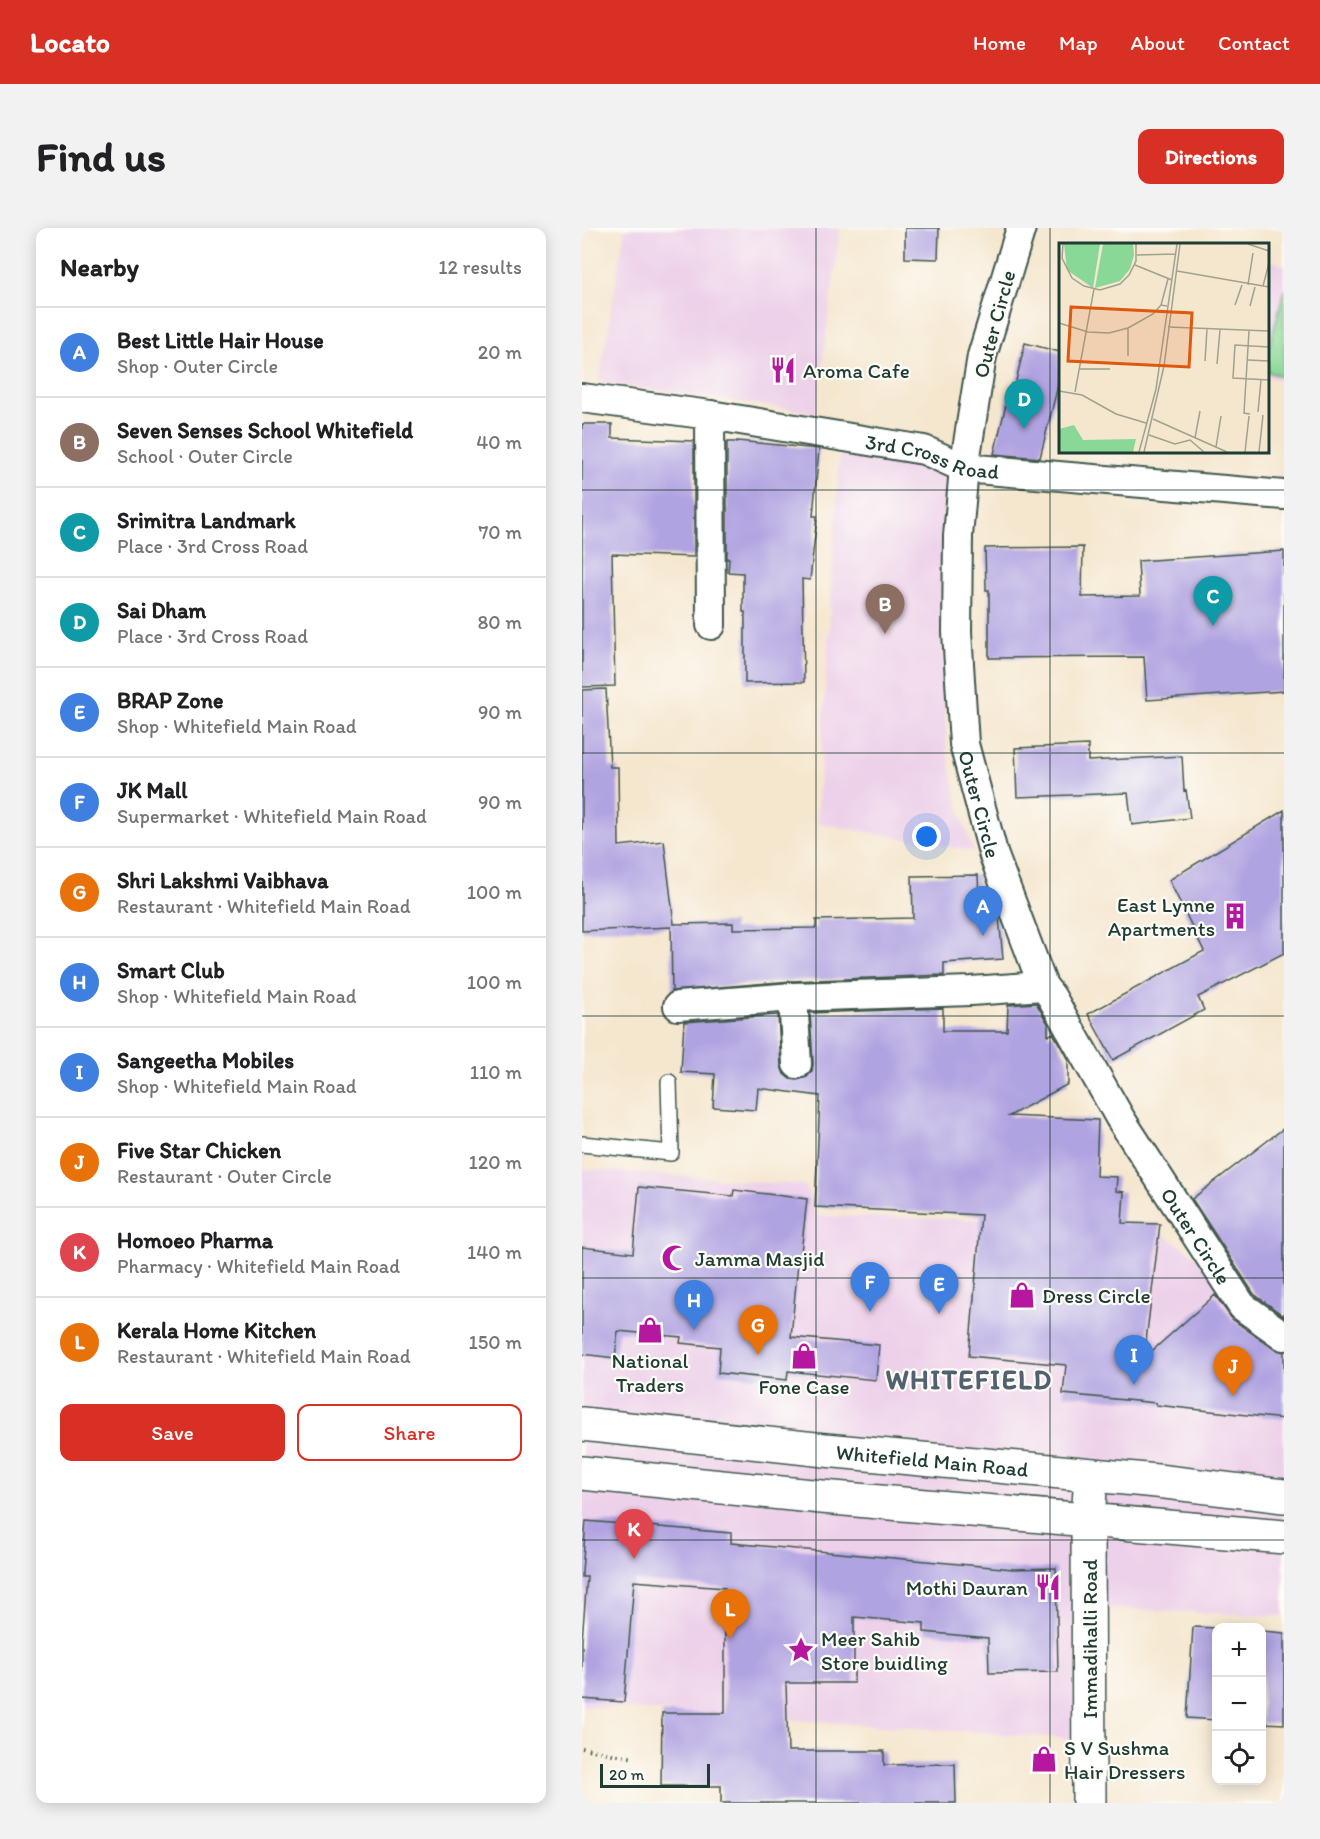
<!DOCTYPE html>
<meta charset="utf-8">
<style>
body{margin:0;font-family:Itim,sans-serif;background:#f2f2f2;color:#202124}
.controls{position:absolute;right:18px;bottom:18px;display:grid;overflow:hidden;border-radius:12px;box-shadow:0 3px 15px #0003}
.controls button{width:54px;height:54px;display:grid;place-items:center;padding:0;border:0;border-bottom:2px solid #e0e0e0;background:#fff;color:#202124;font:30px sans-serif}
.scale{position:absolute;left:18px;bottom:15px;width:110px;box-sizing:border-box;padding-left:6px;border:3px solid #1f3d34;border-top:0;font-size:16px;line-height:21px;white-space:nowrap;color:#1f3d34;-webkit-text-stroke:4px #fdfcf7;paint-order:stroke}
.you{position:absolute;left:345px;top:609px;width:21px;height:21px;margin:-15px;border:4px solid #fff;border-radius:50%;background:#1a73e8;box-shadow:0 0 0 9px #1a73e833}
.badge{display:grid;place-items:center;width:39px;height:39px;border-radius:50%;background:#d93025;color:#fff;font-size:20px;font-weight:700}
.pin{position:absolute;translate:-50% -50px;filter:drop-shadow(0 2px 3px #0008)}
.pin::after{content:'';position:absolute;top:32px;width:21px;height:18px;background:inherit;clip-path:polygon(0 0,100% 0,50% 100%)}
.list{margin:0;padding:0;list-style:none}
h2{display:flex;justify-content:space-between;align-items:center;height:78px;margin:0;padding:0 24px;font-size:26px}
h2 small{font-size:20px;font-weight:400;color:#757577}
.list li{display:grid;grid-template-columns:39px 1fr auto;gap:18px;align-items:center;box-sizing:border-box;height:90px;padding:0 24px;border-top:2px solid #e0e0e0}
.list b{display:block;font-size:22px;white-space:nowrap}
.list p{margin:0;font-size:20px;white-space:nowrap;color:#757577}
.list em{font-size:20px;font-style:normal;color:#757577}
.actions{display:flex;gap:12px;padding:18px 24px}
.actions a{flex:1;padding:14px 0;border:2px solid #d93025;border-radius:12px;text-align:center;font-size:21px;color:#d93025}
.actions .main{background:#d93025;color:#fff}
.icon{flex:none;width:33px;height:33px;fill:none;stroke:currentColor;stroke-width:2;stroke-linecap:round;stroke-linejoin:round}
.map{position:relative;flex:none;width:702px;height:1575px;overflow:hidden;border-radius:12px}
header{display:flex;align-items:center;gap:36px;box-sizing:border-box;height:84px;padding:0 30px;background:#d93025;color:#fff}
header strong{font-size:28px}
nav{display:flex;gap:33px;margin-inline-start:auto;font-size:21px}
.intro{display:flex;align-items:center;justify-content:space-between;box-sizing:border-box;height:144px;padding:0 36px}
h1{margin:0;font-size:42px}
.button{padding:15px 27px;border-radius:12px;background:#d93025;color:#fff;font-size:21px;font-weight:700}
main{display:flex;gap:36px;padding:0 36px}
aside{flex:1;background:#fff;border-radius:12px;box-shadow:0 3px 15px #0003}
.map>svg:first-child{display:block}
.built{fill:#edd0e9}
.green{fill:#89d897;stroke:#548a66;stroke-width:1.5}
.building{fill:#b0a3e1}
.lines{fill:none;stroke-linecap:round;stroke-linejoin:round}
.service-casing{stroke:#3f564b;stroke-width:18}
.minor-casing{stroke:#3f564b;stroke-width:32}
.tertiary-casing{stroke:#3f564b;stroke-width:36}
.primary-casing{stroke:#3f564b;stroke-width:36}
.path{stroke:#3f564b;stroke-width:4;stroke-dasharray:1.5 4.5;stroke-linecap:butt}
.service{stroke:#fff;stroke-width:15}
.minor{stroke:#fff;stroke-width:28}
.tertiary{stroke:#fff;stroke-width:33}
.primary{stroke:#fff;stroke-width:33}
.grid{fill:none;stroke:#1f3d34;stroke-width:1.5;stroke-opacity:0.55}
.labels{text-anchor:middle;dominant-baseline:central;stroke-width:4.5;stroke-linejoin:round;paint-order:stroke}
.street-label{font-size:21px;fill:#1f3d34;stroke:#fdfcf7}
.poi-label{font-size:21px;fill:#1f3d34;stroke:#fdfcf7;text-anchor:start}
.district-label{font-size:27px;font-weight:bold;letter-spacing:1.5px;fill:#526171;stroke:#fdfcf7}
.inset-road{fill:none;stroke:#9fa290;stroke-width:1.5}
.view{fill:#de580e;fill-opacity:0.15;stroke:#de580e;stroke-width:3}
.inset-edge{fill:none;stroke:#1f3d34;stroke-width:3}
</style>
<header>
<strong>Locato</strong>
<nav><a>Home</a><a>Map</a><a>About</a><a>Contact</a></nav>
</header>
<div class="intro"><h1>Find us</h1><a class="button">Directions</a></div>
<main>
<aside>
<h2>Nearby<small>12 results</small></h2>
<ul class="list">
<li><span class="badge" style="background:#3f7fe0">A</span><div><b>Best Little Hair House</b><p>Shop · Outer Circle</p></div><em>20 m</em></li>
<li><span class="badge" style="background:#8d6e63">B</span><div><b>Seven Senses School Whitefield</b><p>School · Outer Circle</p></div><em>40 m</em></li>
<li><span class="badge" style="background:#0f9aa8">C</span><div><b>Srimitra Landmark</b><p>Place · 3rd Cross Road</p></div><em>70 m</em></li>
<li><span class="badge" style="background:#0f9aa8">D</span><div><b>Sai Dham</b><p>Place · 3rd Cross Road</p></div><em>80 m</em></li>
<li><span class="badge" style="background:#3f7fe0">E</span><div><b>BRAP Zone</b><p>Shop · Whitefield Main Road</p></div><em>90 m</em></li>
<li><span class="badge" style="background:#3f7fe0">F</span><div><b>JK Mall</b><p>Supermarket · Whitefield Main Road</p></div><em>90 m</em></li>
<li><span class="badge" style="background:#e8710a">G</span><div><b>Shri Lakshmi Vaibhava</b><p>Restaurant · Whitefield Main Road</p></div><em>100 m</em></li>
<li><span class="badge" style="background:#3f7fe0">H</span><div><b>Smart Club</b><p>Shop · Whitefield Main Road</p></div><em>100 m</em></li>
<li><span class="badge" style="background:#3f7fe0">I</span><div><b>Sangeetha Mobiles</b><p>Shop · Whitefield Main Road</p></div><em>110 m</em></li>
<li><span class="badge" style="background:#e8710a">J</span><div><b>Five Star Chicken</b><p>Restaurant · Outer Circle</p></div><em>120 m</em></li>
<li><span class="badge" style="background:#e0444e">K</span><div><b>Homoeo Pharma</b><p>Pharmacy · Whitefield Main Road</p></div><em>140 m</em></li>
<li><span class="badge" style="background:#e8710a">L</span><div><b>Kerala Home Kitchen</b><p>Restaurant · Whitefield Main Road</p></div><em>150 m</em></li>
</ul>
<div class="actions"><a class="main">Save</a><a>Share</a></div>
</aside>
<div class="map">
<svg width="702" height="1575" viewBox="0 0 702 1575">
<rect width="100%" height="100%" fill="#fdfcf7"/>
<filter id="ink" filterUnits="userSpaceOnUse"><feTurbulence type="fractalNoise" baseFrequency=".0167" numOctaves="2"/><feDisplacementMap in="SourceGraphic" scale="12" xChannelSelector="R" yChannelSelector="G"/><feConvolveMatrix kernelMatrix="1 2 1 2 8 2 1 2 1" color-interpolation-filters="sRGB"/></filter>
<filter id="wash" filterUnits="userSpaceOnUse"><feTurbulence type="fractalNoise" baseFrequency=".008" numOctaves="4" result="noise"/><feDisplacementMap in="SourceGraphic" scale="24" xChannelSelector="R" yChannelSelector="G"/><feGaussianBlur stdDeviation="1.35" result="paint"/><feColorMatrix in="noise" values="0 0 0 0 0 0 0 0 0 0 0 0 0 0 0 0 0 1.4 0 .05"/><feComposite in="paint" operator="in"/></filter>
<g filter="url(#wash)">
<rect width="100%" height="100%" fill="#f5e6ce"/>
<path class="built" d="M43,0h215l-24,185 -217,-31z
M686,31l16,7v115l-16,-4z
M258,221l109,17 -6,63 -2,64 2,82 4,76 14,65 13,35 -157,-28z
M0,923h3l-2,18 222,16 12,31 329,7 112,74 26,-25v344l-208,-9 1,132 -495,-33z"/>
<path class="green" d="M702,62v87l-16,-5v-19z"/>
<g id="blocks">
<path class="building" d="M323,0h34l-1,31 -33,-1z
M443,115l35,9v25l-20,81 -46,-4 17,-70 4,1z
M0,196h30v14l82,3v116l-82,-3 3,132 -33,1z
M155,213l82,8 -6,67h4l-7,64 -8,-1 2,103 -59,1v-71h-2v-39l-15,-1 1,-13h-2v-117h10z
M501,319l-1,50 58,-1 -2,-35 146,-10v140l-137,9 -3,-43 -155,1v-68h-3l-1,-42z
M24,461l4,78h8l1,79 45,-5 10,83 59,-1v6l83,-1v-8l97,-2 -1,-42 66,-1 2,44 19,-2 4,42 -59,4v12l-152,6 -120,10 -1,-64 -89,4v-241z
M506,517v16l94,-5 2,35 2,-1 4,28 -58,7 -4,-32 -111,4 -2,-49z
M702,582v143l-86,44 6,13 -91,50 -25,-46 116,-63 -35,-71z
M454,775l12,21v12l5,-3 15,27v24l-59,32 89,4 -2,56 21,1 -1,14 8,1 -2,31 38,1 -16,134 71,-63 17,24 42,30 10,3v67l-128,-14v-2l-93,-9 3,-29 -97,-9 12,-141 -166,-8 5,-111 -62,-8 -2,22 -43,-3 2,-33 -34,-2 3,-50 94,-7 3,51 3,8 6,5 7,1 10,-3 5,-6 1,-7 -3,-51 133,-5v23h64l1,-26z
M702,900v188l-30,-22 -62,-95z
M57,959l94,9 1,-6 73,9 -7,63h-2l-7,75 88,8 -3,35 -88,-9 -1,9 -69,-7 2,-26 -40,-4 1,-6 -63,-6 -3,27 -33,-4v-107l51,6z
M4,1293l145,12v10l282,26 43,-1 2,104 -69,1 -1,-35 -64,-6v-9l-70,-6v66h-68l2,68h96v14l71,-1 1,39h-235v-17h-60l1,-73h63v-125l-91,-7 -10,121 -42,-3v-58l5,-64h-5v-5z
M611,1399l23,1v92l-29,-2z
M680,1403l22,2v91l-22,-1z"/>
</g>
</g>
<g filter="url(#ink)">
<use href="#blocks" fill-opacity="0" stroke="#3f564b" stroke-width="1.5"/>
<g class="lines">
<g class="service-casing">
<path id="service" d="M0,916l89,9 -2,-71"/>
</g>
<g class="minor-casing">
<g id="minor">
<path id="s1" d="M439,0l-39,128 -18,112 -6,68 -1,96 7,112 30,112 49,130 8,10 69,122 122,188 42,30"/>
<path id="s2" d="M0,170l128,17 214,35 40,18 320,27"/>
<path d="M128,187l1,210"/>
<path d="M211,769l4,67"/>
<path d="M96,778l115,-9 178,-6 72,-5"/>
</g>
</g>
<g class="tertiary-casing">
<path id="tertiary" d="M507,1575l-1,-283 3,-45"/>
</g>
<g class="primary-casing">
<g id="primary">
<path id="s3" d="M0,1196l243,26 332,31 127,15"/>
<path d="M0,1245l240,24 462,40"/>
</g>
</g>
<path class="path" d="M0,1520l52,10"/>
<use href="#service" class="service"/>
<use href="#minor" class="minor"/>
<use href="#tertiary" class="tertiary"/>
<use href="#primary" class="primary"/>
</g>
</g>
<path class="grid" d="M234,0v1575M468,0v1575M0,262h702M0,525h702M0,788h702M0,1050h702M0,1312h702"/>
<defs>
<g id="restaurant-bare" transform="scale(2.07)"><path d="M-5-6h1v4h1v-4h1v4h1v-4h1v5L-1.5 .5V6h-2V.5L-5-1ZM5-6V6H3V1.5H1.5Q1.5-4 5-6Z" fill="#b5179e" stroke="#fdfcf7" stroke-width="2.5" paint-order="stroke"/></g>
<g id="building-bare" transform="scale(2.07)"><path d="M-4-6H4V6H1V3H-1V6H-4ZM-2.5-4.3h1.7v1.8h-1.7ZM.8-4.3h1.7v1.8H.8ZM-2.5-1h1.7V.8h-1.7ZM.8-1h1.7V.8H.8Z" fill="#b5179e" stroke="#fdfcf7" stroke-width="2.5" paint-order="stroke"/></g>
<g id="mosque-bare" transform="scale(2.07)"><path d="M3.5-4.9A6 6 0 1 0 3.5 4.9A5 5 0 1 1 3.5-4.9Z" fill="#b5179e" stroke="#fdfcf7" stroke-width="2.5" paint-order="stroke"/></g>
<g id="shop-bare" transform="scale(2.07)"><path d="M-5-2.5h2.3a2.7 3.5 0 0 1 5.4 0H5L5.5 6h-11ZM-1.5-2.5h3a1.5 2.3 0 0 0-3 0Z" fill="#b5179e" stroke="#fdfcf7" stroke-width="2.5" paint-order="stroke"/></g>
<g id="sight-bare" transform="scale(2.07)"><path d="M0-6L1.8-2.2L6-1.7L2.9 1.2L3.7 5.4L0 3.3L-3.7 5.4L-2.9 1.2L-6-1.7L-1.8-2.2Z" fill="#b5179e" stroke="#fdfcf7" stroke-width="2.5" paint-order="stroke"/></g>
</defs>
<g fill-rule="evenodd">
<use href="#restaurant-bare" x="201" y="142"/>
<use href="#building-bare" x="653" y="688"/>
<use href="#mosque-bare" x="93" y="1030"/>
<use href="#shop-bare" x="440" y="1067"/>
<use href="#shop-bare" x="68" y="1102"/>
<use href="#shop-bare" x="222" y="1128"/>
<use href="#restaurant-bare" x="466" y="1359"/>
<use href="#sight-bare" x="219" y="1422"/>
<use href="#shop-bare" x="462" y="1531"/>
</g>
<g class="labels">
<g class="street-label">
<text transform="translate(412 96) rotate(-75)">Outer Circle</text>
<text stroke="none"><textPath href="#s2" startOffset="356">3rd Cross Road</textPath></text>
<text stroke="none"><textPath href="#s1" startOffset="586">Outer Circle</textPath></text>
<text stroke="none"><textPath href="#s1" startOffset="1072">Outer Circle</textPath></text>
<text stroke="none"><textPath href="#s3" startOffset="352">Whitefield Main Road</textPath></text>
<text transform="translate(507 1411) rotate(-90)">Immadihalli Road</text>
</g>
<g class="poi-label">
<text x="221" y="142">Aroma Cafe</text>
<text x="633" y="676" text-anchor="end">East Lynne<tspan x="633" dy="24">Apartments</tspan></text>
<text x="113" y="1030">Jamma Masjid</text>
<text x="460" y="1067">Dress Circle</text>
<text x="68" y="1132" text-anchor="middle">National<tspan x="68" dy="24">Traders</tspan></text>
<text x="222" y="1158" text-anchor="middle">Fone Case</text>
<text x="446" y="1359" text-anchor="end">Mothi Dauran</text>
<text x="239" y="1410">Meer Sahib<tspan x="239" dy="24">Store buidling</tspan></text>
<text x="482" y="1519">S V Sushma<tspan x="482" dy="24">Hair Dressers</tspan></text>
</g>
<g class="district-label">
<text x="387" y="1151">WHITEFIELD</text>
</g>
</g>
<g transform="translate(477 15)">
<rect width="210" height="210" fill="#f5e6ce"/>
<path d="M5,1h36l-7,44 -26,-18zM44,1h30l1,11 -4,14 -10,12 -25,7zM15,182l9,15 53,-1 -3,13h-74v-23z" fill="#89d897"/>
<path class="inset-road" d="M4,1l-1,14 10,20 12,8 16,4 20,-6 9,-9 7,-14v-17M189,1l21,7M78,12l38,-1M76,22l37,15M118,28l92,16M189,42l5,-32M204,43l6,-23M102,62l7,-26M176,62l7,-20M191,63l5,-19M0,80l29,9 21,1 19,-5 25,-14 8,-9 6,1M109,84l101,4M69,85v28M190,88l-5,82 6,1M210,104l-34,-2 -2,33 36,2M189,117l21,1M146,118l2,-32M158,121l3,-34M20,126h31M0,148l23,4 34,19 30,9M16,149l19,-103M199,169l3,-32M94,176l74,33M90,192l26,9 15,-4 14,12M136,195l5,-27M157,204l5,-31M80,209l17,-63 21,-145M85,209l20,-86 16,-122M186,209l4,-36M200,209l4,-37"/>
<path class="view" d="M12,64l121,6 -3,54 -121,-6z"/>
<rect width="210" height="210" class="inset-edge"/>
</g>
</svg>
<div class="controls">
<button>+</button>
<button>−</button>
<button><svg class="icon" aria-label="locate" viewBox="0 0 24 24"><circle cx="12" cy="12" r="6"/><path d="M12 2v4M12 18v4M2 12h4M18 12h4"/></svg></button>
</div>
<div class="scale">20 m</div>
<div class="you"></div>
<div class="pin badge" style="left:401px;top:708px;background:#3f7fe0">A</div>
<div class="pin badge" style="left:303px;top:406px;background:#8d6e63">B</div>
<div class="pin badge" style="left:631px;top:398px;background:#0f9aa8">C</div>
<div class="pin badge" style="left:442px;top:201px;background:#0f9aa8">D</div>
<div class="pin badge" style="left:357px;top:1086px;background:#3f7fe0">E</div>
<div class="pin badge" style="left:288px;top:1084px;background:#3f7fe0">F</div>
<div class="pin badge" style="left:176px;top:1127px;background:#e8710a">G</div>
<div class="pin badge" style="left:112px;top:1102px;background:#3f7fe0">H</div>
<div class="pin badge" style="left:552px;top:1157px;background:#3f7fe0">I</div>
<div class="pin badge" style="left:651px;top:1168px;background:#e8710a">J</div>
<div class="pin badge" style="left:52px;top:1331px;background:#e0444e">K</div>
<div class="pin badge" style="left:148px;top:1411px;background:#e8710a">L</div>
</div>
</main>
